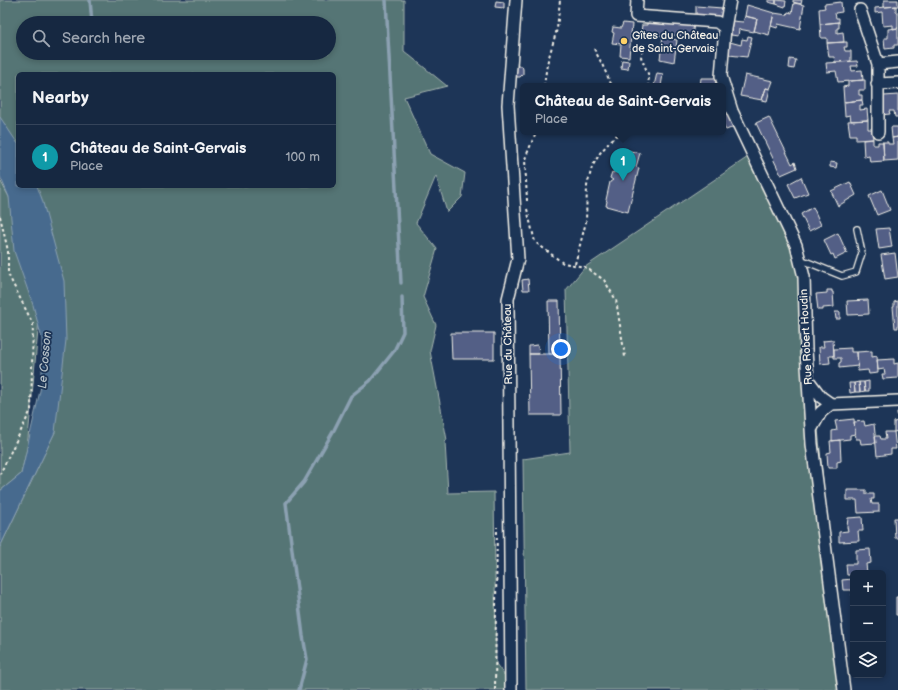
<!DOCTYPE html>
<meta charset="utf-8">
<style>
body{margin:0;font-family:"Balsamiq Sans",sans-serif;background:#23344c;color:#f1f3f6}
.controls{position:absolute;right:12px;bottom:12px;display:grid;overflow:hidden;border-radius:6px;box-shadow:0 2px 6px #0003}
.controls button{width:36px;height:36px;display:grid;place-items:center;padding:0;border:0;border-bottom:1px solid #35445a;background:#162841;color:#f1f3f6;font:20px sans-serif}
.you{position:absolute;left:561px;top:349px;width:14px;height:14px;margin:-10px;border:3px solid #fff;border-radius:50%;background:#1a73e8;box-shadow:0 0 0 6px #1a73e833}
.badge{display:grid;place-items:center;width:26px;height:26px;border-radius:50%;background:#95b2f1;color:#fff;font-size:13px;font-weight:700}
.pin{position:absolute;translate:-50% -33px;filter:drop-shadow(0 1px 2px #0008)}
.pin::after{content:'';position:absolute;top:21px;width:14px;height:12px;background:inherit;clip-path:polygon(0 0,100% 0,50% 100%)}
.popup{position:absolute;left:520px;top:83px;width:206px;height:52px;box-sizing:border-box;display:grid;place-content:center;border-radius:6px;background:#162841;filter:drop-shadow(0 1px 3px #0005);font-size:13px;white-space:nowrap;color:#9ea6b1}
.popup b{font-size:15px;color:#f1f3f6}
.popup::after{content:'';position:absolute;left:50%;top:100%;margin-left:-8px;border:8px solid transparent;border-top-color:#162841}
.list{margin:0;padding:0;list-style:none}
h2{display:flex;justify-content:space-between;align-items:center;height:52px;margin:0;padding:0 16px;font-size:17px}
h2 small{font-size:13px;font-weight:400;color:#9ea6b1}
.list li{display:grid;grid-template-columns:26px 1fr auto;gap:12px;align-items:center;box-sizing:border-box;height:64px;padding:0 16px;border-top:1px solid #35445a}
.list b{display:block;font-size:15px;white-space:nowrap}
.list p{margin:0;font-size:13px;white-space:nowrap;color:#9ea6b1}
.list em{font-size:13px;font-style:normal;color:#9ea6b1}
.icon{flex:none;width:22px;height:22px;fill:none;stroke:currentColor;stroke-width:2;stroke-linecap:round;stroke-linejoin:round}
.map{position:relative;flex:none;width:898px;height:690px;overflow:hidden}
.search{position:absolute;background:#162841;box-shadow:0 2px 6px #0003;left:16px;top:16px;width:320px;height:44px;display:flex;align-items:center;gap:10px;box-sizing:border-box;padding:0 14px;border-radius:22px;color:#9ea6b1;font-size:15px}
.panel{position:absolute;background:#162841;box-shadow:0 2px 6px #0003;left:16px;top:72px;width:320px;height:116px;border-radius:6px}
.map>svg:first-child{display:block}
.green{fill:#557575;stroke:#a4b3ae;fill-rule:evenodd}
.water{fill:#466b8e;stroke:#8ca1b2}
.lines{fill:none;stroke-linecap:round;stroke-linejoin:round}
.stream{stroke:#8ca1b2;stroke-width:3.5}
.building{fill:#525e86;stroke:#f4f1e8}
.lane-casing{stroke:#f4f1e8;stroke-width:8}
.street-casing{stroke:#f4f1e8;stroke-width:14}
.path{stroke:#f4f1e8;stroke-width:2;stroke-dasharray:3 3;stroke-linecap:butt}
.lane{stroke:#1d3557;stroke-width:5.5}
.street{stroke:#1d3557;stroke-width:11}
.poi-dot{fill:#ffd166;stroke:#1d3557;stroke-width:1.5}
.labels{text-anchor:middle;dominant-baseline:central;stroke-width:3.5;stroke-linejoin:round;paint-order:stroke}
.poi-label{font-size:11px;fill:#f4f1e8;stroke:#1d3557;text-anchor:start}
.street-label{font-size:11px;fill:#f4f1e8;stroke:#1d3557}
.water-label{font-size:12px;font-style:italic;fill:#b7c2c8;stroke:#1d3557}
</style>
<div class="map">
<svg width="898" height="690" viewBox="0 0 898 690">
<rect width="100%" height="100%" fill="#1d3557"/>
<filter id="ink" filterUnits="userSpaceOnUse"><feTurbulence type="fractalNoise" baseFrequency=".025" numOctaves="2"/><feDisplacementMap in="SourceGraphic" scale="8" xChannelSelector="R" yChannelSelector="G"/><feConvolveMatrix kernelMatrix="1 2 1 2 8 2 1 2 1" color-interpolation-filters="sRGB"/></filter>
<g filter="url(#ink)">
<path class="green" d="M0,0h404v51l43,35 -43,11 26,57 35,19 -3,24 -15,15 -11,-36 -20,47 21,26 -14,48 13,28 -6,26 17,89 -2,2 3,51 46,-1 2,172 9,12v14h-505v-143l55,-115 -26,-246h305v-112h-316v83l-18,-34zM23,23h306v30h-306z
M748,157l53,94 42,439h-317l-3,-231 47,-7 -4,-162 19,-23z
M0,180l9,17 32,101 -14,151 -6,25 -21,17z"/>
<path class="water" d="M0,117l18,27v42h19l5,13 22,82 2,59 -11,92 -55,115v-56l21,-17 21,-92v-43l-9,-34 -19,-54 -5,-54 -9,-21z"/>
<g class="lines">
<path class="stream" d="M90,0l2,23
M386,0l15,283
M299,690l8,-31 -4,-23 -17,-133 18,-21 30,-52 17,-34 19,-15 24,-30 9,-19 -1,-35"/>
</g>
<path class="building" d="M768,0h8v4l-8,-2z
M776,0l10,1 -1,6 -9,-3z
M793,0h9l-1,4 -8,-2z
M884,0h14v6l-14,1z
M496,1l8,1v6l-9,-1z
M841,2l1,10 -7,1 1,5h3v4l-19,2 -1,-15 6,-1 -1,-4z
M794,3l10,2 -4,24 -22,-5 -1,4 -6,-2 3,-13 13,2 1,-3 4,1z
M747,5l27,8 -5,22 -15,-4 3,-12 -12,-3z
M696,6l26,2 -1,10 -25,-1z
M896,6v6h2v16l-5,1v-4l-10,1 -1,-14 -7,1v-5z
M745,16l12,3 -3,13 -15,-3 -1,7 -7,-1 1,-14 11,1z
M648,17l46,6 -2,14 -19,-2 -1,4 5,1 -3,22 -14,-3 3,-23 -22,-4 1,-7h5z
M839,22v6h-2v5l6,-1 1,10 -17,1v-5h-6l-1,-14z
M623,23l9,1 -3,33 -9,-1 1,-12 -9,-1 2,-10 -2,-1 1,-5 8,1z
M898,28v17h-4v3l-9,1 -1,-11h4v-9z
M748,36l4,1 -5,20 -18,-2 1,-13 11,3 1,-6 5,1z
M847,42v5h-3l1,4h6v10l-16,1 -1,-5h-5l-2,-14z
M790,59l6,1 -2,9 -5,-1z
M622,60l7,1 -1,8 -7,-1z
M857,61l1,5h-7l1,5 10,-1 1,10 -25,2 -2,-11 -9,1 -1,-9z
M515,66h7l1,3v5l-3,3h-6z
M657,73l6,1 -2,12h-7z
M745,75l28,6 -3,8 -4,-1 -4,12 -22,-4z
M701,78h14l1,8h-16z
M865,80v10h-6v5h3v5l-18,2 -1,-15 5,-1v-5z
M766,88l4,1 -3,12 -5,-1z
M898,95v22h-3l-1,-6h-5l1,3 -10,1 -1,-10 5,-1v-8z
M862,100l1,5h-3v5l7,-1 1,11 -17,1 -1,-6 -5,1 -1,-14z
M723,104l11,23 -8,3 -3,-5z
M769,117l23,47 3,-2 2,6 -16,7 -25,-52z
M868,120v9h4l1,10 -17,1v-5h-6l-2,-14z
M891,127h7v10l-6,1z
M898,137v23l-14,1 -1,-19h5v2h5l-1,-6z
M873,139v6h5v-3h5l1,19 -14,1 -1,-6 -5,1 -1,-17z
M620,149l20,4 -4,14 3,1 -11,44 -22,-6 1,-5 -1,-1 4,-18 3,-2 -3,-2 2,-6 2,1z
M830,162l7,1 -1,5 -6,-1z
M801,177l7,16 -13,5 -7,-14z
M850,182l6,13 -18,11 -7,-15z
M882,190l8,20 -13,5 -8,-19z
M813,207l8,18 -12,6 -8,-17z
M889,228l3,19 -13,2 -3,-20z
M838,233l9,20 -12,6 -2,-5 -2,1 -7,-15z
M895,253l3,24 -13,2 -4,-24z
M528,279l1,11h-6l-1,-10z
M827,290h5v2h1l1,15 -11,1v2h-5l-2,-16 11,-1z
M868,300l1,14 -21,1 -1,-14z
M548,301h11l1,53h-11z
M898,301v27h-3l-2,-21h1v-5z
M835,312h5v7h-4z
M451,333h43v26h-42z
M833,340l1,16h-5l1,7 -10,1 -1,-17h5l-1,-6z
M538,345l1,9h-10v-8z
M851,348v4h6l1,14 -19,2v-5l2,-1v-4h-7v-9z
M872,351v6l5,-1 1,17 -9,1 -1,-4 -10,1 -1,-19z
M529,354h31l1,61h-31z
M894,359v5l4,-1v15l-15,1 -1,-5h3l-1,-5 -6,1 -1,-10z
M869,381v10h-4l-1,-9z
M859,382h5l1,9 -5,1z
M859,382l1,10h-5l-1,-9z
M849,383h5l1,9 -5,1z
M897,412h1v19l-4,1v-10l4,-1z
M854,419l1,15 -5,1v4l-18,2v-10l5,-1 -2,-9z
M864,421l1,5 9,-2 2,19 -15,1 -1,-5h-4l-2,-17z
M885,432h9l2,17h-5v5l-14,2 -2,-20h5l1,3h5z
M840,440l1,21 -4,1v6h-9l-1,-15 4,-1 -1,-11z
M847,490h19v4h8v5h-3l1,5h7v8l-21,1 -1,-13h-10z
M862,517l1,14h-5l1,10 -20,1v-10l9,-1 -1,-4 1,-9z
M894,518h4v20h-3z
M870,549l1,14 -5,1 1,9h-14v2h-6l-1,-11h10v-14z
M853,579v19l-1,-4h1l-1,-4h-9l-1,-10z
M896,597h2v18h-2z"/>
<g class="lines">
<g class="lane-casing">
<path id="lane" d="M800,259l42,17 14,-4 6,-19 -5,-24"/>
</g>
<g class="street-casing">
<path id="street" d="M637,0l-1,16 81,6 8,6
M730,0l-5,28 -4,48 11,35 64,134 8,32 2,73 6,94 32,246
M860,10l18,54 20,-2
M878,64v68
M877,84l21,-1
M809,381l12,16 10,7
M812,428l9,-16 10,-8 67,-3
M511,690l-3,-391 10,-40 -10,-154 8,-105"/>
</g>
<path class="path" d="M644,44l-3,13 8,19 -1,10
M594,49l7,13 11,24
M544,86l3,-22 10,-35 3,-29
M623,134l7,-2
M527,201l-2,-42 11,-27
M527,209l8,33 28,21 22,4 19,13 12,20 9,57
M0,216l8,35v23l25,50 -2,86 -31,64
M575,264l11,-42 1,-36 5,-19 8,-14 15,-17 8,-2 -1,-2
M495,690l2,-163"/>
<use href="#lane" class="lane"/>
<use href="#street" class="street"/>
</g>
</g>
<circle class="poi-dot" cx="624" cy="41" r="4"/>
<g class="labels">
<g class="poi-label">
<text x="632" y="35">Gîtes du Château<tspan x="632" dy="13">de Saint-Gervais</tspan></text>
</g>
<g class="street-label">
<text transform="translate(806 337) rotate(-93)">Rue Robert Houdin</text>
<text transform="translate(508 344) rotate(-91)">Rue du Château</text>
</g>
<g class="water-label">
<text transform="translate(45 360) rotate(-85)">Le Cosson</text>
</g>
</g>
</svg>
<div class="controls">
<button>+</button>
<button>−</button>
<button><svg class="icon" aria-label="layers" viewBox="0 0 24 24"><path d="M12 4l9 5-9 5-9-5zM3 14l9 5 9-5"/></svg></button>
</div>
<div class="you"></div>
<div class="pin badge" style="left:623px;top:181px;background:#0f9aa8">1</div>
<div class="popup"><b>Château de Saint-Gervais</b>Place</div>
<div class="search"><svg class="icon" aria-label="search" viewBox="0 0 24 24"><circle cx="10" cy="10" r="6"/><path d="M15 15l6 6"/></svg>Search here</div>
<section class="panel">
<h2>Nearby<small></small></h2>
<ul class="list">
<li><span class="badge" style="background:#0f9aa8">1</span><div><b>Château de Saint-Gervais</b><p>Place</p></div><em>100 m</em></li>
</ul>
</section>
</div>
